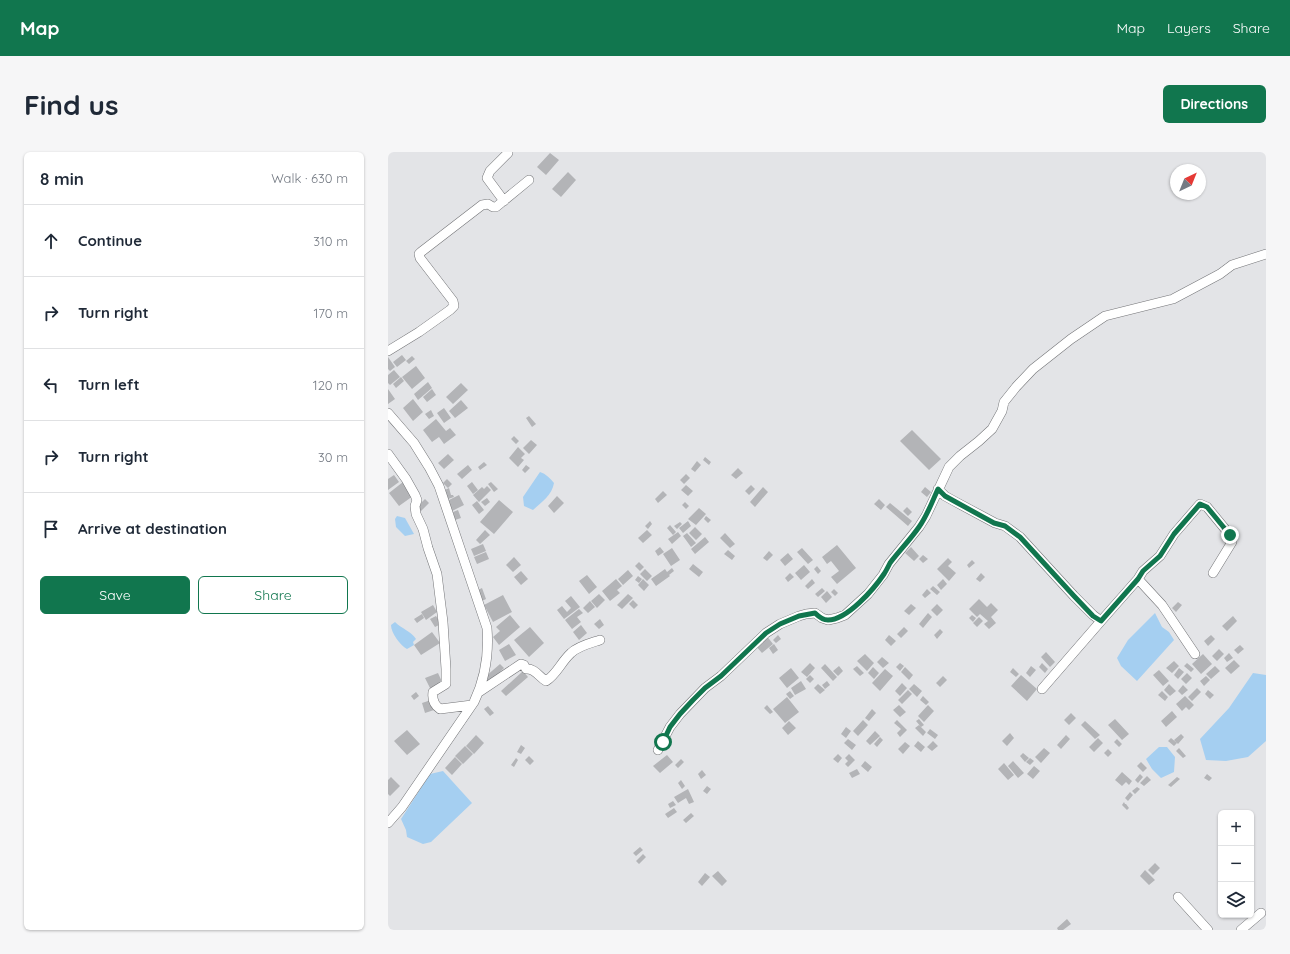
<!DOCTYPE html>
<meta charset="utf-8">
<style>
body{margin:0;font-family:Quicksand,sans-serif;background:#f6f6f7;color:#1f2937}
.controls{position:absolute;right:12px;bottom:12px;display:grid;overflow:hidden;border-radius:6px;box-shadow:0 1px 3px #0004}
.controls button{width:36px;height:36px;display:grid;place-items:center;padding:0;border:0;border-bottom:1px solid #e0e1e3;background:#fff;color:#1f2937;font:20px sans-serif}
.compass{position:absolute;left:782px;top:12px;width:36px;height:36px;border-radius:50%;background:#fff;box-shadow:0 1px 3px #0004;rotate:43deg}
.stop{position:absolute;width:12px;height:12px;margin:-9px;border:3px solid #11764e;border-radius:50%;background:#fff}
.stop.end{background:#11764e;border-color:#fff;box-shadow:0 1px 4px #0008}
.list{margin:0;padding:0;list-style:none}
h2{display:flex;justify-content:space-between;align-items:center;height:52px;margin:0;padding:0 16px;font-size:17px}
h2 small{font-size:13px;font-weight:400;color:#747a83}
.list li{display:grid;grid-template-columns:26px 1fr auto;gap:12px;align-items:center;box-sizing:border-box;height:72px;padding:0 16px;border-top:1px solid #e0e1e3}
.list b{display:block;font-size:15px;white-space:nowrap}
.list em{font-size:13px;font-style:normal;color:#747a83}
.actions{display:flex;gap:8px;padding:12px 16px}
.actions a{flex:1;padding:9px 0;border:1px solid #11764e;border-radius:6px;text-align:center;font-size:14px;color:#11764e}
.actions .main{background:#11764e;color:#fff}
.icon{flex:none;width:22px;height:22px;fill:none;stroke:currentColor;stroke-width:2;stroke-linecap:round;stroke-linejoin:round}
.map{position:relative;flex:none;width:878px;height:778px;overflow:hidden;border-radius:6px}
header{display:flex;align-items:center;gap:24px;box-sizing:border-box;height:56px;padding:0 20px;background:#11764e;color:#fff}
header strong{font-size:19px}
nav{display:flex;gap:22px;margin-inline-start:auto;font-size:14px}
.intro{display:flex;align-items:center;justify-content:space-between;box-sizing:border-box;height:96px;padding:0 24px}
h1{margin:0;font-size:28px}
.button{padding:10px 18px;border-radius:6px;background:#11764e;color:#fff;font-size:14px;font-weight:700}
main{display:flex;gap:24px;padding:0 24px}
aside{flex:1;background:#fff;border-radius:6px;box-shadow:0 1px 3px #0004}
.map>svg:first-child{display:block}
.water{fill:#a5cff1}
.building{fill:#b3b4b7}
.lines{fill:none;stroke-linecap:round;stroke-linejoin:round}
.minor-casing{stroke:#737477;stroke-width:10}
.minor{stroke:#fff;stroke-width:9}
.route{stroke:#11764e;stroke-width:5}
</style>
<header>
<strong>Map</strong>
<nav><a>Map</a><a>Layers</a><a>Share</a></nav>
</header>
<div class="intro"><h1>Find us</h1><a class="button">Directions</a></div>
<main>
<aside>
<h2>8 min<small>Walk · 630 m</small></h2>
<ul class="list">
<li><svg class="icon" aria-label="ahead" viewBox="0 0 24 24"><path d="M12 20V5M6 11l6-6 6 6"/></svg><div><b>Continue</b></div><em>310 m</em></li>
<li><svg class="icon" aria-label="right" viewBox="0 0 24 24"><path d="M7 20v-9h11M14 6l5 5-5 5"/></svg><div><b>Turn right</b></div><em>170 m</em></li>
<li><svg class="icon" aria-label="left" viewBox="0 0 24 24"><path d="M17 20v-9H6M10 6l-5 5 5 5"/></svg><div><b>Turn left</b></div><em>120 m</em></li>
<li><svg class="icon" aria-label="right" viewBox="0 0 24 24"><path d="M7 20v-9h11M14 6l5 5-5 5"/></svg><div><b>Turn right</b></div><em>30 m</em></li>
<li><svg class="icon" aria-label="arrive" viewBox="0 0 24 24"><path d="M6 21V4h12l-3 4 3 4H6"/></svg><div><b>Arrive at destination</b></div></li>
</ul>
<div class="actions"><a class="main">Save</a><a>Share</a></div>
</aside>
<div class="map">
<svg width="878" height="778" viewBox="0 0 878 778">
<rect width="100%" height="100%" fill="#e3e4e7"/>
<path class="water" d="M152,320c6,2 10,6 14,11 -2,12 -12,19 -21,27l-9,-4 -1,-9z
M9,364l8,2 9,16 -9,2 -9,-9 -1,-8z
M767,461l7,14 7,5 5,8 -37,41 -16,-15 -4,-8 11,-18z
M7,470c7,7 16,9 21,17l-3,3 1,3 -7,4c-7,-4 -16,-16 -16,-24z
M865,521l13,2v66l-18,16 -22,4 -20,-1 -6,-21 29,-31z
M771,595h8l8,10 -1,15 -13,6 -9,-9 -6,-10z
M55,619l29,32 -41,39 -8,2 -16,-7 -1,-7 -5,-11 29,-45z"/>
<path class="building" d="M162,1l9,7 -13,15 -9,-8z
M180,20l8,8 -15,17 -9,-8z
M14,203l4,5 -9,7 -4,-5z
M24,204l3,3 -6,5 -3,-3z
M0,205l7,10 -5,4 -2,-2z
M28,214l9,12 -13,11 -10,-12z
M6,218l6,7 -10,8 -2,-2v-8z
M13,225l3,4 -8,7 -3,-4z
M40,230l4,6 -14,12 -4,-6z
M73,231l7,7 -15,14 -7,-7z
M0,237l7,10 -7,5z
M44,237l4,6 -9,7 -4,-5z
M25,247l10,13 -10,9 -10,-13z
M73,248l7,8 -13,10 -6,-7z
M56,256l7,10 -7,5 -7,-10z
M43,258l3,6 -5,3 -4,-5z
M141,264l7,8 -4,3 -6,-9z
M48,267l10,12 4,-3 6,7 -12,9 -5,-7 -7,5 -9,-12z
M524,278l29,29 -12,11 -29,-29z
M126,284l5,5 -3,3 -5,-5z
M143,288l6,5 -8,9 -6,-6z
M130,295l7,7 -4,4 3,2 -6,7 -9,-9z
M60,302l6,6 -10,9 -6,-6z
M317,305l6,5 -2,3 -6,-5z
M309,309l4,4 -6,7 -4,-3z
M96,310l3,3 -7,5 -2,-3z
M80,313l4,5 -10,9 -5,-5z
M138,313l4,3 -5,5 -3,-3z
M350,316l5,5 -7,6 -5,-4z
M298,322l4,4 -6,6 -4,-4z
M6,323l5,7 -11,8v-11z
M59,327l5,5 -4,4 -5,-5z
M15,330l10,14 -14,10 -10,-13z
M84,330l6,8 -5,4 -6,-8z
M103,330l7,7 -4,3 -6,-8z
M298,333l7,6 -5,5 -7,-6z
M363,333l4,4 -6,6 -4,-4z
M99,334l4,4 -12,12 -6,-7 9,-8 2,2z
M375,335l5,5 -13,15 -5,-5z
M537,335l6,5 -4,5 -6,-5z
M61,336l2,7h2l1,2 -6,2 -3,-9z
M275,339l4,4 -9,8 -3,-4z
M71,343l5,10 -12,6 -5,-10z
M169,344l7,7 -10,10 -6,-7z
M99,346l3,4 -5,4 -4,-4z
M37,347l4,4 -8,8 -4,-4z
M491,347l6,6 -4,5 -7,-6z
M111,348l14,12 -19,22 -14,-12z
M89,349l7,9 -5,4 -7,-9z
M297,350l4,4 -3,3 -4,-4z
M502,351l22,18 -4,5 -22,-19z
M519,355l5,5 -4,4 -5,-5z
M311,356l7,6 -10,11 -8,-6z
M70,358l3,8 -6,2 -2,-8z
M318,364l5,4 -3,3 -4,-4z
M262,369l2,3 -4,5 -3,-3z
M300,369l3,5 -8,7 -4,-5z
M292,370l2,2 -5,5 -3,-3z
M282,373l6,7 -3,3 -6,-7z
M307,375l7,7 -6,6 -7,-7z
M97,378l5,5 -10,9 -4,-4z
M259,378l5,5 -9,8 -5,-5z
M290,380l3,4 -9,8 -4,-5z
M299,381l9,10 -5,4 -8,-11z
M337,381l10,11 -5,4 -10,-10z
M317,385l4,5 -14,12 -4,-5z
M95,392l3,7 -12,5 -3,-7z
M449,393l19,23 -19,16 -6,-7 8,-6 -8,-10 -4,3 -5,-7z
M272,395l4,5 -6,4 -3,-5z
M523,395l8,9 -5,5 -9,-8z
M284,396l8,12 -9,6 -8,-12z
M414,396l11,12 -5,4 -11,-12z
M340,398l7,6 -3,4 -8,-6z
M381,399l4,4 -6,6 -4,-3z
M98,400l3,7 -12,5 -3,-7z
M400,401l5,6 -8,7 -5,-6z
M535,403l5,4 -5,4 -4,-4z
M126,405l7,8 -8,7 -7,-7z
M560,406l4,4 -4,4 8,7 -7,8 -12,-12z
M584,408l3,3 -6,5 -2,-3z
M251,410l5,5 -4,4 -5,-5z
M305,412l10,8 -4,5 -10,-8z
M416,413l6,7 -9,8 -6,-7z
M429,414l4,5 -3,3 -4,-5z
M284,416l2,3 -5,4 1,1 -14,10 -5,-7 14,-10 2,3z
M257,417l7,7 -5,5 -7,-7z
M240,418l5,6 -10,9 -5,-6z
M133,419l7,8 -7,6 -7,-8z
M402,421l4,4 -6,5 -3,-4z
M593,421l4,4 -5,5 -4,-3z
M199,423l10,12 -8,7 -10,-13z
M250,424l4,3 -3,4 -4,-3z
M228,427l6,7 -5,4 3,3 -10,8 -8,-10z
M255,427l6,6 -5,6 -6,-6z
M424,427l3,4 -7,6 -3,-3z
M555,427l4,5 -6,6 -4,-5z
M545,434l7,6 -3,3 -7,-6z
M94,436l4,11 -4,2 -4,-11z
M434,436l3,3 -7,6 -3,-3z
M446,437l4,4 -3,3 -4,-4z
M539,437l4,4 -6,5 -3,-3z
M439,439l5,6 -6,6 -5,-6z
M211,442l6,6 -8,8 -6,-7z
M240,442l5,4 -11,11 -5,-4z
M115,443l9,17 -19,10 -9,-17z
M183,444l9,11 -16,12 -7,-9 5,-4 5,6 4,-4 -6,-7z
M591,447l8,8 4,-4 7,7 -7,7 5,6 -7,6 -5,-5 4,-3 -8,-7 -3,3 -8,-8z
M245,448l5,5 -4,4 -5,-5z
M202,449l5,6 -7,6 -5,-5z
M790,450l4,3 -6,7 -4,-4z
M523,452l5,4 -7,7 -5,-4z
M549,452l6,6 -6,6 -6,-6z
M45,453l4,7 -11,8 -5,-8z
M191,457l4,4 -6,4 4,5 -9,7 -7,-9z
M540,461l4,4 -9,11 -4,-4z
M34,462l2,4 -7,5 -3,-4z
M122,463l10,12 -21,18 -6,-8 7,-6 -4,-4z
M584,463l4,3 -3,4 -4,-4z
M48,464l5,8 -6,3 -5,-8z
M845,464l4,5 -10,10 -5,-5z
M591,465l4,4 -6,6 -4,-4z
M212,467l4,6 -5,4 -5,-5z
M193,473l6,8 -8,7 -6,-8z
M142,475l14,16 -15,14 -15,-17z
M516,475l4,4 -7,7 -4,-4z
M552,477l3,3 -6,7 -3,-4z
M44,480l8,11 -19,12 -7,-10z
M378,483l7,9 -11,9 -7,-8z
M390,483l3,4 -5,4 -3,-3z
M501,483l7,6 -5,5 -6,-6z
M823,483l4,4 -7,7 -4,-5z
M121,492l7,11 -11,6 -6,-11z
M386,492l4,6 -5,4 -4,-6z
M852,493l4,4 -6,5 -4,-4z
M831,497l5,5 -7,7 -5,-5z
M658,500l9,10 -5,5 -9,-10z
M841,501l4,5 -6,4 -3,-4z
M477,502l9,9 -7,8 -10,-10z
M815,502l9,10 -11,10 -9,-10z
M494,505l7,6 -6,5 -6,-6z
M846,508l6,6 -9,8 -6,-6z
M786,509l5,5 -7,7 -6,-5z
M422,511l5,5 -8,9 -6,-5z
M512,511l4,3 -4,5 -4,-4z
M654,511l6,6 -3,4 -6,-6z
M799,511l7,6 -3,3 -7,-6z
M112,512l4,4 -14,14 -5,-5z
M437,512l12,13 -4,4 -12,-13z
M451,514l4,5 -5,5 -5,-5z
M469,514l7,7 -4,3 -7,-7z
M643,514l5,4 -6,7 -4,-4z
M827,514l5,5 -9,8 -5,-5z
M485,515l6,6 -5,6 -6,-6z
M517,515l8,8 -4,5 -8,-8z
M403,516l8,10 -12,10 -8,-10z
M625,516l6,6 -3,3 -6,-5z
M791,516l5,4 -6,7 -4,-4z
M497,517l8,7 -13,15 -8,-8z
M771,518l10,11 -6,5 -10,-11z
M135,519l5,6 -22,19 -5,-5z
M50,521l5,11 -12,6 -6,-12z
M799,521l5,5 -6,6 -5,-5z
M422,523l4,4 -4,4 -4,-4z
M633,523l16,14 -10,12 -16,-15z
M555,524l4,4 -7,7 -4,-4z
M818,524l4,4 -6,6 -4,-5z
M413,529l5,8 -11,6 -4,-7z
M439,529l3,4 -5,4 -3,-4z
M514,531l5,5 -7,8 -5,-5z
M430,532l7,6 -5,4 -6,-6z
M526,532l8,7 -5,6 -8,-8z
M781,532l7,7 -6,5 -6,-6z
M795,533l5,5 -6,5 -4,-4z
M809,536l4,4 -9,9 -4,-4z
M520,538l4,4 -10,10 -4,-4z
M820,538l6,5 -4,4 -5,-5z
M402,539l4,5 -4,3 -4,-5z
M774,539l6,6 -3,4 -7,-6z
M28,540l3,4 -5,4 -3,-4z
M535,544l6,6 -3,3 -6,-5z
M797,544l9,9 -5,5 -3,-3 -4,4 -6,-7z
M399,545l12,15 -14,11 -12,-14z
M43,548l3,10 -9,3 -3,-10z
M379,553l6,7 -3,2 -6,-6z
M511,553l7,7 -6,5 -7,-7z
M540,553l6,6 -10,11 -6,-6z
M100,554l6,7 -4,3 -6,-7z
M484,557l4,4 -7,8 -4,-3z
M784,559l5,6 -11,10 -5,-6z
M683,561l5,5 -7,7 -5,-5z
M531,567l5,6 -3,2 -5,-6z
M727,567l14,15 -7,6 -14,-15z
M475,568l5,5 -10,11 -5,-5z
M509,568l10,10 -7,7 -3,-4 4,-4 -7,-6z
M401,569l7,7 -8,7 -6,-7z
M697,569l15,14 -5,4 -14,-14z
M531,573l7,7 -3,4 -8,-8z
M458,575l5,4 -5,7 -5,-4z
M542,577l8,6 -3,4 -8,-6z
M19,578l13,14 -13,11 -13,-14z
M487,579l5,5 -10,9 -4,-4z
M622,581l4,5 -7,8 -5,-5z
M793,582l3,3 -6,7 -4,-4z
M88,583l8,8 -10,11 -8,-8z
M678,583l4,4 -9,10 -4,-4z
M492,585l3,3 -6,7 -3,-3z
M710,586l5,5 -9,9 -5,-5z
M783,586l6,5 -3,3 -6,-5z
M460,587l8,6 -4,5 -8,-7z
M729,587l5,5 -3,3 -5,-5z
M530,589l7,6 -4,5 -7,-6z
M545,589l5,5 -6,5 -5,-4z
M517,590l5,4 -7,8 -5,-5z
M133,593l4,3 -4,6 -4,-2z
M77,594l8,8 -10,10 -8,-8z
M656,596l6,5 -9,10 -6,-6z
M791,596l7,8 -3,2 -7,-7z
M720,597l4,4 -4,4 -4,-4z
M635,601l6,5 -4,4 -5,-6z
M450,602l4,4 -4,5 -5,-4z
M461,602l6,6 -7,7 -3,-3 3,-3 -3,-3z
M279,603l6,7 -13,11 -7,-7z
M141,604l5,5 -4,4 -5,-5z
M67,605l7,7 -10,11 -7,-7z
M128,606l2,2 -4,7 -3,-2z
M642,606l4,3 -4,4 -4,-3z
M293,607l3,3 -6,6 -3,-3z
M477,609l7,6 -4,5 -7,-6z
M625,609l11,12 -6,5 -10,-12z
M753,610l6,6 -4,4 -6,-6z
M616,611l10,12 -6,5 -10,-11z
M646,614l6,5 -7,8 -6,-5z
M469,617l3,5 -8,4 -3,-5z
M314,618l4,5 -5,4 -3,-5z
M734,620l10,9 -3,4 -3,-3 -4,4 -7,-6z
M752,622l3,3 -5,6 -3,-3z
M819,622l5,4 -3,3 -5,-3z
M759,624l4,4 -7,6 -4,-3z
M3,625l9,9 -10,10 -2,-2v-14z
M789,625l3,2 -9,8 -3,-2z
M293,628l4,6 -3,3 -4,-6z
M319,634l4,3 -4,5 -4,-3z
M749,635l3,2 -5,5 -3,-3z
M300,637l6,13 -5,2 -3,-6 -8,5 -4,-6z
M742,640l3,3 -5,6 -3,-3z
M285,649l3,4 -6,3 -2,-4z
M736,650l1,2h1l3,4 -2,2 -5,-5z
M286,656l3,4 -9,6 -3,-4z
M303,661l3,3 -8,7 -3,-3z
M252,695l3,3 -7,6 -3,-3z
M255,702l3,3 -7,7 -3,-3z
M767,711l5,5 -7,7 -5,-5z
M757,718l10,10 -6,5 -9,-9z
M330,719l9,10 -5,5 -10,-10z
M317,721l5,4 -8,9 -4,-4z
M679,767l4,5 -8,6h-5l-1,-2z"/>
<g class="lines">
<g class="minor-casing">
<path id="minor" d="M116,49l-17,-23 3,-7 18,-18
M0,199l31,-19 31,-22 4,-4 -1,-5 -33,-43 -1,-4 2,-2 61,-47 6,-1 5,3h3l33,-27
M0,261l26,30 15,24 10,19 48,142c2,25 -2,51 -13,74l-72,105 -14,16
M0,302l18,25 9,16 2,5 -2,6 1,8 7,15 5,19 9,26 6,48 3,47v15l-13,8c-1,7 1,13 7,17l32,-4
M550,337l7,7 9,5 41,22 10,3 15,11 54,59 19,19 8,6 -59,68
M750,427l24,26 33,49
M713,469l37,-42 5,-8 17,-15 14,-22 26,-30 7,3 23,28 2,7 -19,31
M91,540l42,-28 3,1 2,4c9,-1 13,8 20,12 11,-7 15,-19 25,-28 7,-7 20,-10 29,-13
M270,598l12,-23 10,-13 25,-26 16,-12 45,-43 14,-9 19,-8 7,-2 9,-1 7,5 6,2 9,-2 8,-3 23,-21 15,-19 6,-11 30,-37 7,-11 23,-49 11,-11 19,-15 13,-12 10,-18 2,-9 12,-15 17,-18 38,-30 34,-23 68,-17 47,-25 12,-9 34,-11
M790,745l30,33
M853,778l20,-17"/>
</g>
<use href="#minor" class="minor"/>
</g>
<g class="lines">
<path class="route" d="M275,590l7,-15 10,-13 13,-14 12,-12 16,-12 45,-43 14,-9 19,-8 16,-3c3,3 8,7 13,7 19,0 46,-31 56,-46 2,-3 4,-7 6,-11 9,-12 20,-23 29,-36 8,-11 13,-25 19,-38l7,7 9,5 40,22 11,3 15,11 54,59 19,20 8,5 37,-42 5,-8 17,-15 14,-22 26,-30 7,3 23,28"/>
</g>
</svg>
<div class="controls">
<button>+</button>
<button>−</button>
<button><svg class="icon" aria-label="layers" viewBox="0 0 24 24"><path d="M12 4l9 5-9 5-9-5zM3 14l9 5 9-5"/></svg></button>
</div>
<svg class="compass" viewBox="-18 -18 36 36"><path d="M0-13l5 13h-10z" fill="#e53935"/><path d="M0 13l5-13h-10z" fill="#747a83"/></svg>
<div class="stop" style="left:275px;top:590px"></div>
<div class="stop end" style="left:842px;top:383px"></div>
</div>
</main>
